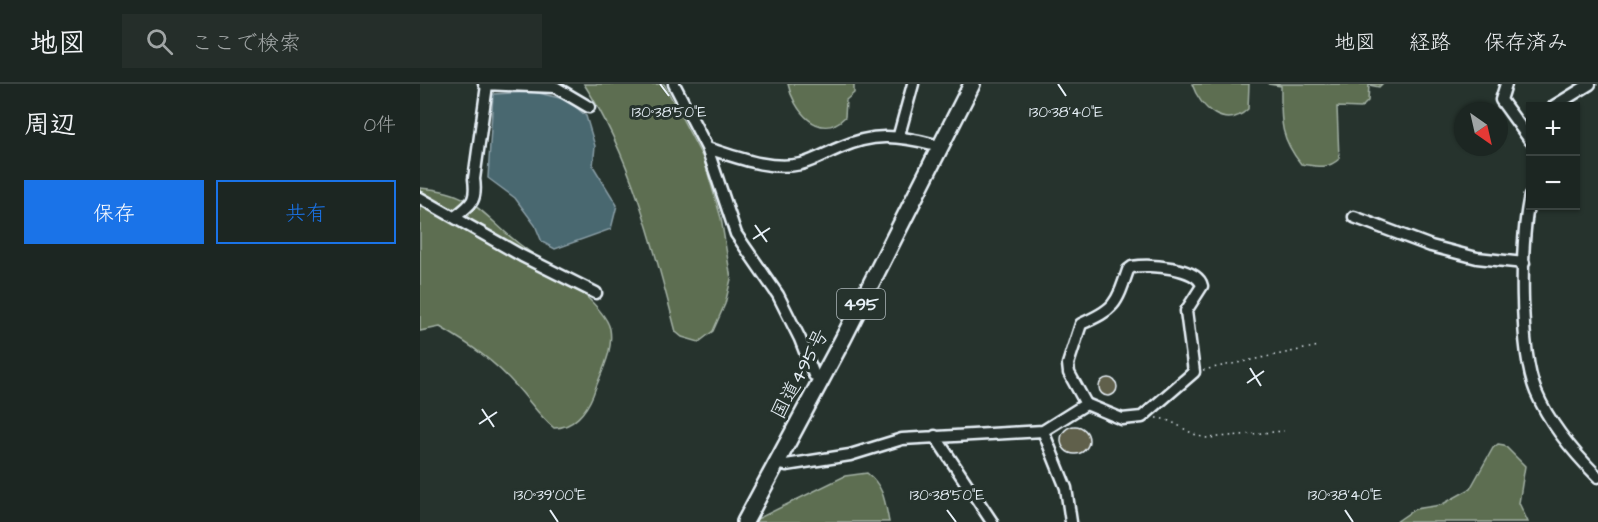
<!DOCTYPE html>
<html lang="ja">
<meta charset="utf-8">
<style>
body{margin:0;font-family:"Architects Daughter","Klee One",sans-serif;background:#252e2a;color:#f1f3f6}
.controls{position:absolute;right:18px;top:18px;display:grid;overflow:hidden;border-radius:0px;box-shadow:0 2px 4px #0004}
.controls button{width:54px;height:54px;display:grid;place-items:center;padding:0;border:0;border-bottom:2px solid #3a4340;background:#1c2622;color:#f1f3f6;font:30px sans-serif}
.compass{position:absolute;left:1034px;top:18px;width:54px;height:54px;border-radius:50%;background:#1c2622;box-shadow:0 2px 4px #0004;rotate:146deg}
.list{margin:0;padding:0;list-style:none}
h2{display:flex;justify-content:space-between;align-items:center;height:78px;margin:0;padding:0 24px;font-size:26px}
h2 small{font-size:20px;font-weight:400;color:#a0a5a5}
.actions{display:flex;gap:12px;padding:18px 24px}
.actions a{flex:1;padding:14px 0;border:2px solid #1a73e8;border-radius:0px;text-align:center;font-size:21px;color:#1a73e8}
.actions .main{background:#1a73e8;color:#fff}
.icon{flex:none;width:33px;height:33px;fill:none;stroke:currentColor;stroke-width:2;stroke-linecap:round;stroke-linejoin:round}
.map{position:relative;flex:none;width:1178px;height:438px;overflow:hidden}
header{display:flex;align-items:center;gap:36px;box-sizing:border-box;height:84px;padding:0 30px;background:#1c2622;border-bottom:2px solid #3a4340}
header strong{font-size:28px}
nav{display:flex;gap:33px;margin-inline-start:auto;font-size:21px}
.search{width:420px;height:54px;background:#252e2a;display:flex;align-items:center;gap:15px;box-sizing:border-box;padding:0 21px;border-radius:0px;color:#a0a5a5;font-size:22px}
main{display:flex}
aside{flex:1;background:#1c2622}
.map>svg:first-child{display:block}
.green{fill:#5d6e51;stroke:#a2b0a4;stroke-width:1.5}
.water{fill:#4a6770;stroke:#899ea6;stroke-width:1.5}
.building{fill:#61604b;stroke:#e8f1f8;stroke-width:1.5}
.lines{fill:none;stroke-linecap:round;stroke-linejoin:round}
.minor-casing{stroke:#e8f1f8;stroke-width:15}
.highway-casing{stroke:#e8f1f8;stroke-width:20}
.path{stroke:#e8f1f8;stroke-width:1.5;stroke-dasharray:1.5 4.5;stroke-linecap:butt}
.minor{stroke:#26332d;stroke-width:10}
.highway{stroke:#26332d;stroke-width:15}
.ticks{fill:none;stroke:#e8f1f8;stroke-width:2}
.labels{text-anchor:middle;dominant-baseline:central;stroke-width:6;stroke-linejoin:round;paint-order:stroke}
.shield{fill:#26332d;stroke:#aeb8bb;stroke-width:1.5}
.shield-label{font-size:18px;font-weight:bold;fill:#e8f1f8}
.street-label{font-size:20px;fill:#e8f1f8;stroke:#26332d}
.ticks-label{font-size:15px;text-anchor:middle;fill:#e8f1f8;stroke:#26332d;stroke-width:6;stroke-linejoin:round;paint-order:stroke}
</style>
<header>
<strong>地図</strong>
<div class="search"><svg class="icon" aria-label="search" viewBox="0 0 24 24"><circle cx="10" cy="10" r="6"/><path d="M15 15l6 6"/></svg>ここで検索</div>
<nav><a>地図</a><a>経路</a><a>保存済み</a></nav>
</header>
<main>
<aside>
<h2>周辺<small>0件</small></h2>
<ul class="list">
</ul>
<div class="actions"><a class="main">保存</a><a>共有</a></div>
</aside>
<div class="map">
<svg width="1178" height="438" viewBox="0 0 1178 438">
<rect width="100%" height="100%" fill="#26332d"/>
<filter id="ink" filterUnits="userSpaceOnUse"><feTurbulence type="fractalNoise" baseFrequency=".0167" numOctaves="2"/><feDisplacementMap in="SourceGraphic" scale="12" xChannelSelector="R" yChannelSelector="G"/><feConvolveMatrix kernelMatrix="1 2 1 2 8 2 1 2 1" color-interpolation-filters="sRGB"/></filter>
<g filter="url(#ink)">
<path class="green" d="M164,0h80l40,76 17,58 10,61 -6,25 -12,27 -14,11 -17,-5 -6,-5c-22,-85 -44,-174 -92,-248z
M368,0h66v9l-8,7 -1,17c-26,26 -52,-8 -57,-33z
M772,0h57l-1,25c-23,22 -48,-1 -56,-25z
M848,0h114l-3,3 -10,-2 -1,16 -7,7 -24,-1 2,52c-12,11 -23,7 -38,5 -22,-28 -20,-44 -20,-78z
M0,104c15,1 35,5 48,13 18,11 33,29 50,42 22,17 86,59 92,86 4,23 -10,45 -17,66 -7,17 -20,33 -39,33 -15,-12 -24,-27 -37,-41 -22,-26 -48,-43 -77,-60l-20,4z
M1078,360l6,1 21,21 -6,37 9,19h-132l19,-13 26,-4 29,-16 23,-41z
M447,389c17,13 18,29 22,49h-138l94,-46z"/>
<path class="water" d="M114,8l34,8 18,16 9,30 -2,20 24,39 -6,24 -56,20 -13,-7 -7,-17 -20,-27 -27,-20 5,-84z"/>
<path class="building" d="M679 303a9 9 0 1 1 18 0a9 9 0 1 1-18 0Z
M641 356a14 14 0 1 1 28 0a14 14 0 1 1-28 0Z"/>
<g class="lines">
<g class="minor-casing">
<path id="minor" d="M64,0l71,3 34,20
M254,0l33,64 29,86 42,61 22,44 14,36
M1086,0l-5,16 29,40
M1134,22l36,-22
M479,51l14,-51
M287,64c29,9 63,23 94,16 12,-3 26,-11 38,-16 34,-15 58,-13 93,-4
M1110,112c-10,45 -11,154 6,196 13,31 39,62 62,85
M0,114l102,58 74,37
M36,132c16,-12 21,-16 18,-37l13,-94
M934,133l77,29 46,12 47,5
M623,347l23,57 5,34
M515,352l57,86
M356,379l10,2 64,-10 52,-16 141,-8 43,-27 36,15 20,-2 52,-45 -8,-61 16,-25c-4,-19 -53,-22 -70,-19l-4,3c-12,35 -13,39 -47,54l-13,40 1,9 17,31"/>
</g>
<g class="highway-casing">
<path id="highway" d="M325,438l98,-183 129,-255"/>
</g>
<path class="path" d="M783,286l116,-24
M736,334c20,1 32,18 52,20l76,-7"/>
<use href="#minor" class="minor"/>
<use href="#highway" class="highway"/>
</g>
</g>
<path class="ticks" d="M240,0l9,12M638,0l8,12M335,141l12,17M333,155l17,-11M830,284l11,18M827,299l17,-12M62,325l12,18M59,340l18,-12M130,426l8,12M527,426l9,12M925,426l8,12"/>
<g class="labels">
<rect class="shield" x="417" y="205" width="48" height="30" rx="4.5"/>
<g class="shield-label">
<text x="441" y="220">495</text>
</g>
<g class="street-label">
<text transform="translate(380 290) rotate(-62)">国道495号</text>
</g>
</g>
<g class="ticks-label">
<text x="249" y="33">130°38'50"E</text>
<text x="646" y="33">130°38'40"E</text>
<text x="130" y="416">130°39'00"E</text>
<text x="527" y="416">130°38'50"E</text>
<text x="925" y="416">130°38'40"E</text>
</g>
</svg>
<div class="controls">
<button>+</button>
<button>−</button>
</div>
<svg class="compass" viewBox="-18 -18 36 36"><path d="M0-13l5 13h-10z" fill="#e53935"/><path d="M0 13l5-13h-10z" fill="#a0a5a5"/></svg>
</div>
</main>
